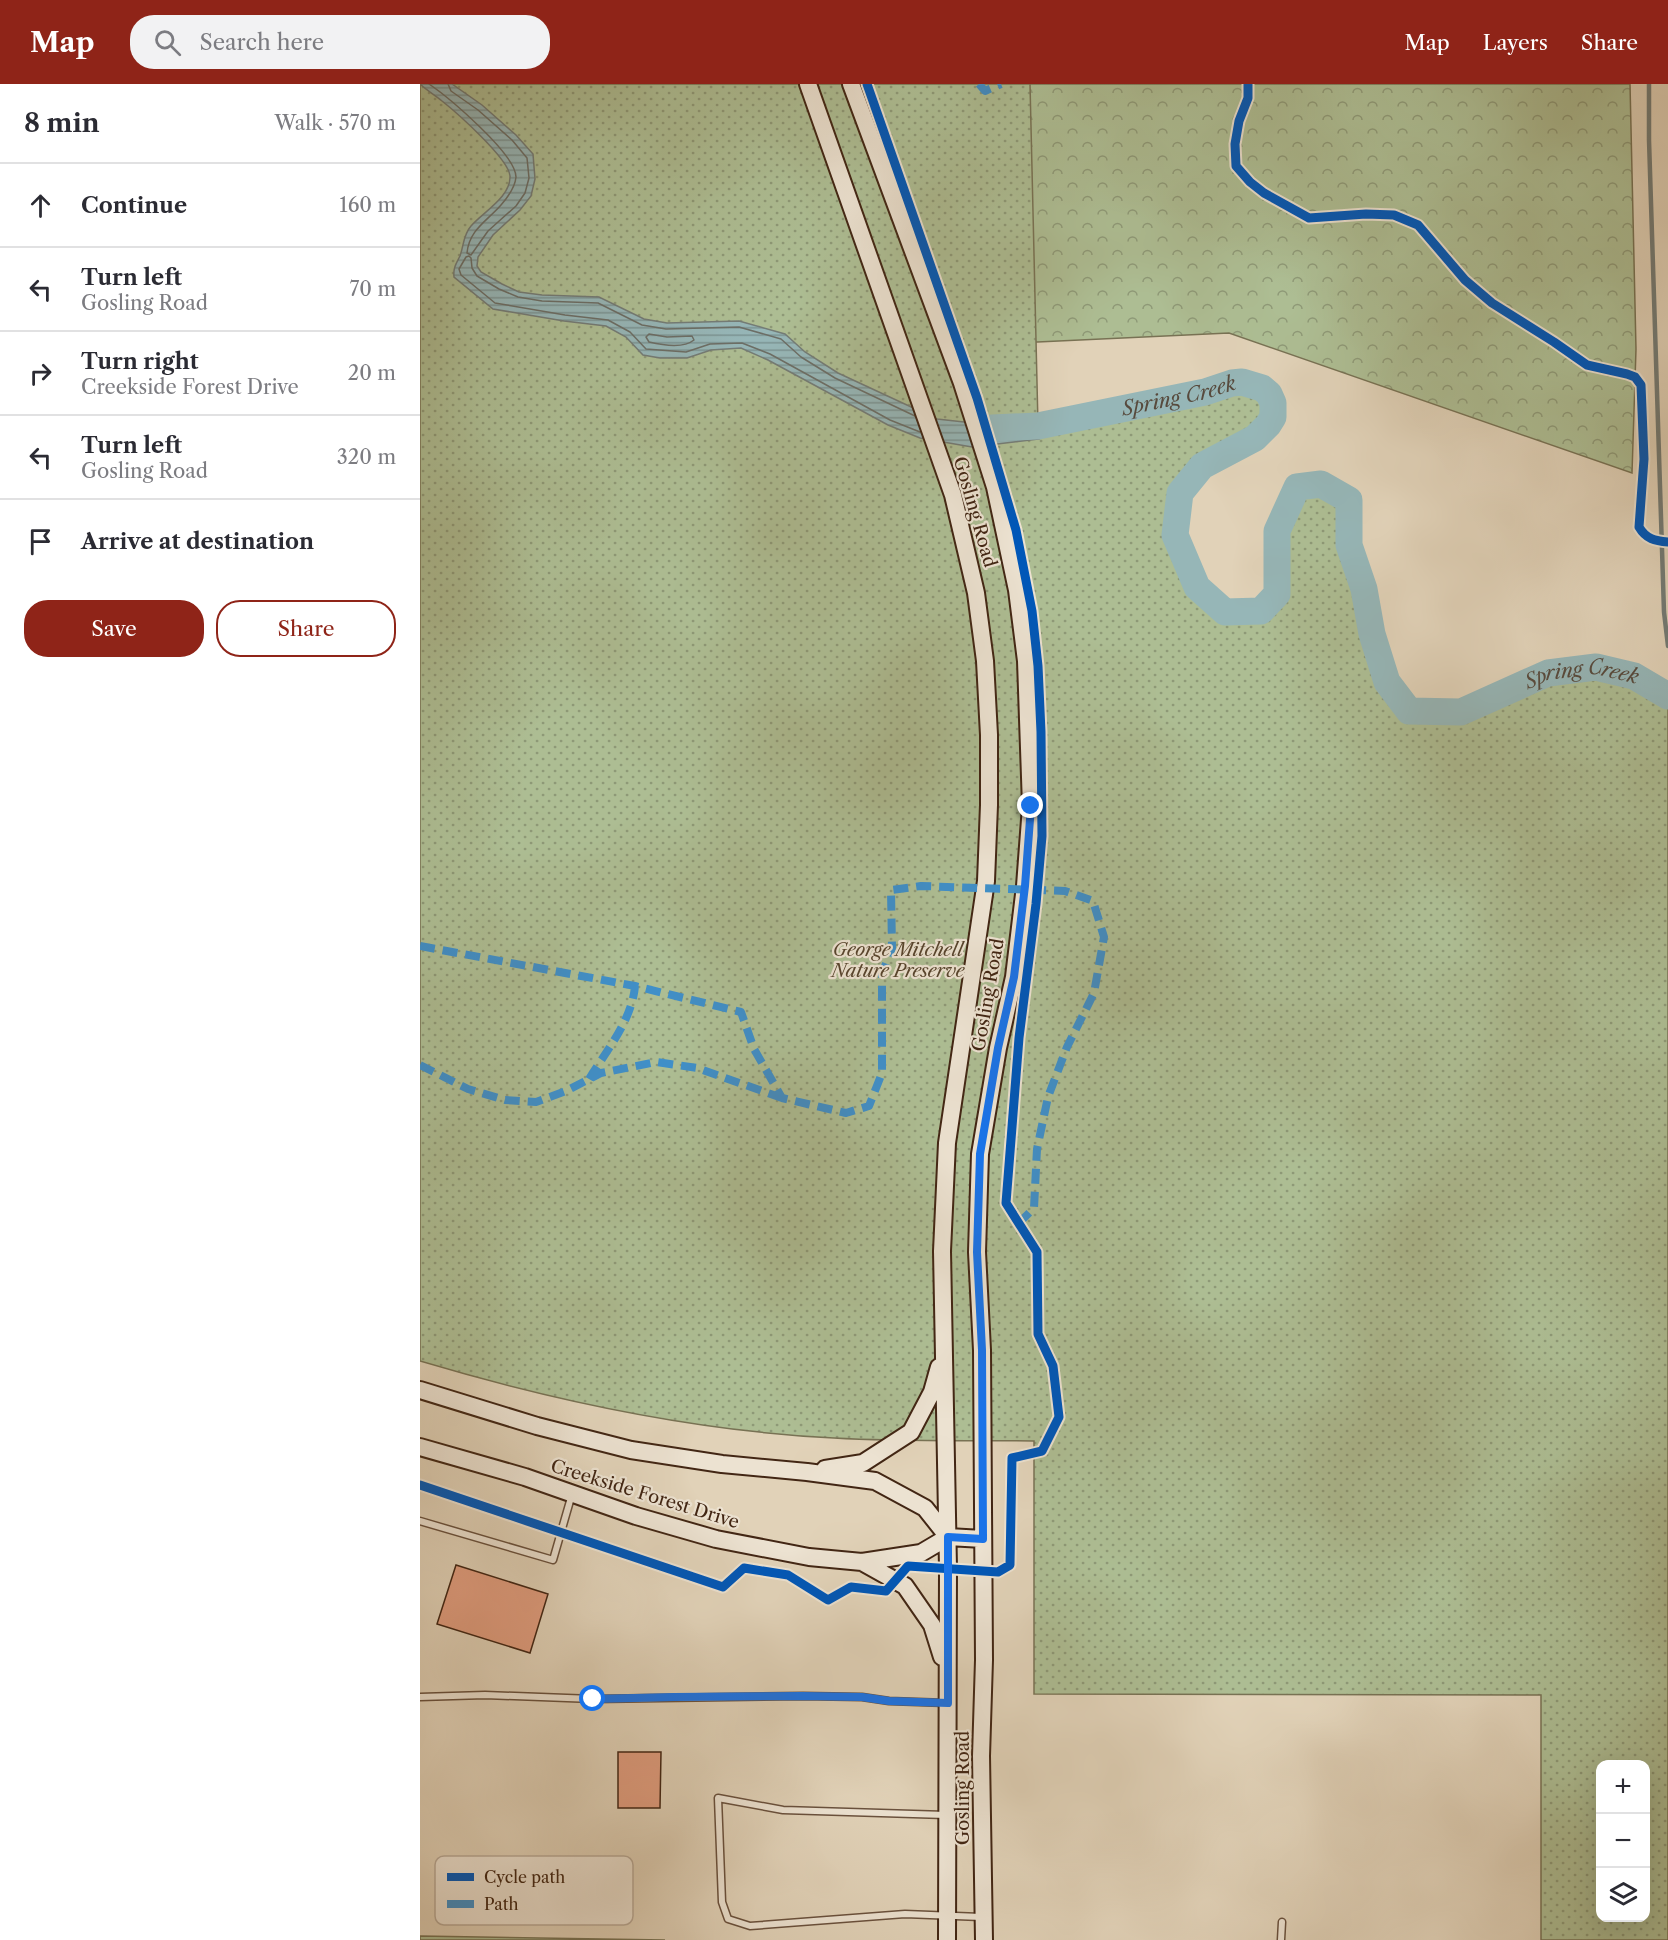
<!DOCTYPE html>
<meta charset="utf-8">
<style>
body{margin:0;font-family:"Libre Caslon Text",serif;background:#f2f2f3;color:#2b2b33}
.controls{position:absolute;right:18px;bottom:18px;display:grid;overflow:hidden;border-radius:12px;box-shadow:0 6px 24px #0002}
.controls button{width:54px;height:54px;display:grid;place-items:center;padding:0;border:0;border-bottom:2px solid #e1e1e2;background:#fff;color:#2b2b33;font:30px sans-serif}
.stop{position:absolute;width:18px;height:18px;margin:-14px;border:4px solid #1a73e8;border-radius:50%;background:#fff}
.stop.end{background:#1a73e8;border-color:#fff;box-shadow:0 2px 6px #0008}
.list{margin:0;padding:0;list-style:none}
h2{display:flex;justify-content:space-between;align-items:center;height:78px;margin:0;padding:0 24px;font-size:26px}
h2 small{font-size:20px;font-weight:400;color:#7c7c81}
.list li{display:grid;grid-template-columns:39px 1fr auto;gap:18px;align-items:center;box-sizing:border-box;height:84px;padding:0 24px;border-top:2px solid #e1e1e2}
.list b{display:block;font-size:22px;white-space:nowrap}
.list p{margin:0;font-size:20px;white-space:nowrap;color:#7c7c81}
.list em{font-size:20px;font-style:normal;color:#7c7c81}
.actions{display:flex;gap:12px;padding:18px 24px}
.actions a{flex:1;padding:14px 0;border:2px solid #8f2418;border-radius:24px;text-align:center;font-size:21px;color:#8f2418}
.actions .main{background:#8f2418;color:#fff}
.icon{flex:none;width:33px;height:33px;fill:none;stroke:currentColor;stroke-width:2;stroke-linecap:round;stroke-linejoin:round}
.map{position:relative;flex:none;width:1248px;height:1856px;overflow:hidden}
header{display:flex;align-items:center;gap:36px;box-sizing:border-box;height:84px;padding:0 30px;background:#8f2418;color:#fff}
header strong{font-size:28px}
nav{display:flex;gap:33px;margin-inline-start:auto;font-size:21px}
.search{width:420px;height:54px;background:#f2f2f3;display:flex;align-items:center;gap:15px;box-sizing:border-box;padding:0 21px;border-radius:24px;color:#7c7c81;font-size:22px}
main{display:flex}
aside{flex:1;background:#fff}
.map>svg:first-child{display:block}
.grass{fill:#adbd93;stroke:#787254;stroke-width:1.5}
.forest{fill:url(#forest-crowns);stroke:#787254;stroke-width:1.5}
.park{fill:url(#park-dots);stroke:#787254;stroke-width:1.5;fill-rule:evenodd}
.water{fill:url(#water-rules);stroke:#747c76;stroke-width:1.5}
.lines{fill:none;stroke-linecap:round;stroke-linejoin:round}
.shore{stroke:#6c6e66;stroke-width:1.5}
.stream{stroke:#747c76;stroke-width:4.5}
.river{stroke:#96b6b7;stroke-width:27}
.building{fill:#e09d7f;stroke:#422614;stroke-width:1.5}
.lane-casing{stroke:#6a513d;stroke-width:9}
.secondary-casing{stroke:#422614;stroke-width:20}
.lane{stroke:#ece2d1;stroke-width:6}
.secondary{stroke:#ece2d1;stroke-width:16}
.quiet{stroke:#408fc8;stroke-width:8;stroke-dasharray:15 8;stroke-linecap:butt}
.cycleway-casing{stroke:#ece2d1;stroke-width:13}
.cycleway{stroke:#0057b8;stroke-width:9}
.route{stroke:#1a73e8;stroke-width:8}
.labels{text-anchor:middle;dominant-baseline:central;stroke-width:4.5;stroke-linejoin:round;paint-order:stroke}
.street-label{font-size:18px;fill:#422614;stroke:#ece2d1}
.park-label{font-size:18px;font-style:italic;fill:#57442d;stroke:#ece2d1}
.water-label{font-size:20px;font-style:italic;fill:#574a3d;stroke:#ece2d1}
.key{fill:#ece2d1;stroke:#b9aa98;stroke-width:1.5}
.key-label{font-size:16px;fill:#422614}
</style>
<header>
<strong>Map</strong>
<div class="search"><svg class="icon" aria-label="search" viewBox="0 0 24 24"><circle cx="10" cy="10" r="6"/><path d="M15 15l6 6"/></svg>Search here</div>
<nav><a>Map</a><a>Layers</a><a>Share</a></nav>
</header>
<main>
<aside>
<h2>8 min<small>Walk · 570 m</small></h2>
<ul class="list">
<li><svg class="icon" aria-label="ahead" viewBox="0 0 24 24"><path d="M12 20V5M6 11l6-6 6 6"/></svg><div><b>Continue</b></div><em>160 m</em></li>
<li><svg class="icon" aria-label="left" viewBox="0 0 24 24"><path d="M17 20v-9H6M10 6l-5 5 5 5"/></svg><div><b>Turn left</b><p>Gosling Road</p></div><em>70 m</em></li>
<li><svg class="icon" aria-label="right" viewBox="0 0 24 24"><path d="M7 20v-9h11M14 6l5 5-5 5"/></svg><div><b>Turn right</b><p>Creekside Forest Drive</p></div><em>20 m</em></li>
<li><svg class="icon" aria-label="left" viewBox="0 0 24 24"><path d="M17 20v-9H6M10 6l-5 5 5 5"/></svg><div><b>Turn left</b><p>Gosling Road</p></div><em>320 m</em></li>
<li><svg class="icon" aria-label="arrive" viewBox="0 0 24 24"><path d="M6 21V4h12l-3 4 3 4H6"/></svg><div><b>Arrive at destination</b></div></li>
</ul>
<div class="actions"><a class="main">Save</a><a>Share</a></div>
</aside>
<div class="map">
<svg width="1248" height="1856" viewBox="0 0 1248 1856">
<defs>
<pattern id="forest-crowns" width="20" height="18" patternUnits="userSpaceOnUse" patternTransform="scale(1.5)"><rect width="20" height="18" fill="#adbd93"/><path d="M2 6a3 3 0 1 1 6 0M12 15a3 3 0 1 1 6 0" fill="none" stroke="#8e9977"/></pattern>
<pattern id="park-dots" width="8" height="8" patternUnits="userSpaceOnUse" patternTransform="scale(1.5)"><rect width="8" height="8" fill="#adbd93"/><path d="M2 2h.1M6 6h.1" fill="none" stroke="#8e9977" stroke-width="1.8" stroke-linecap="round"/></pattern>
<pattern id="water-rules" width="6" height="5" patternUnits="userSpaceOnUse" patternTransform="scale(1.5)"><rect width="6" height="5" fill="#96b6b7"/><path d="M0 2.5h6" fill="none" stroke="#7c9494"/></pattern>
</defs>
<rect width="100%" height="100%" fill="#e1d2b8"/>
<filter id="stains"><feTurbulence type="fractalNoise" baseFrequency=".00333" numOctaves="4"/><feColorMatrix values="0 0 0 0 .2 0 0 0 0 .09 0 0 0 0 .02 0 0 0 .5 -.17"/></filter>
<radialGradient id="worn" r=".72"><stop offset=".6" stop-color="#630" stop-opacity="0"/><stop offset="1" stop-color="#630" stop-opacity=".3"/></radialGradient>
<path class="grass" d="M0,1852l245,4h-245z"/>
<path class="forest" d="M450,0h760l6,265 -4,124 -403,-140 -234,11z"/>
<path class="park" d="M0,0h610l8,341 167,-33 27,-9 10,-1 12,2 15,10 4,9v14l-11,14 -36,24 -24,11 -22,27 -5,42 22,52 28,25 36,-1 16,-17v-63l20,-44 24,-3 28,16v45l15,44 8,45 15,48 22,29 52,1 87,-39 48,-6 38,9 34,20v1244h-127v-245l-507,-1v-253c-66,-1 -133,1 -200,-3 -140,-7 -280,-37 -414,-77zM1180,1680h46v154h-46z"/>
<path class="water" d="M0,0h32l30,21 34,30 17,19 2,25 -4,17 -11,14 -27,25 -15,22 -1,9 4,6 21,12 17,8 23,3 57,2 45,22 23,4 72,-2 46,13 20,18 33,21 99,46 27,3 56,-7 19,24 -67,8 -52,-9 -32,-13 -120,-65 -27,-12 -30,2 -24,8h-27l-17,-3 -17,-18 -20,-11 -42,-5 -71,-12 -39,-32c-1,-9 2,-13 6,-21 4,-11 3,-21 11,-30 12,-14 40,-29 39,-50 -1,-17 -54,-64 -68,-75 -7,-6 -16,-11 -22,-17z"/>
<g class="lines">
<path class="shore" d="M9,0c19,13 87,70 87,93 -1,11 -8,20 -15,28 -14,16 -32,25 -34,48l4,2 17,-24 28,-25 9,-13 4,-15 -2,-20 -15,-18 -34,-30 -27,-19 -3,-7
M229,250l18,3 25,-1 2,4c-11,9 -32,5 -45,2l-3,-5z
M495,332l-80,-38 -34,-21 -20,-18 -42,-12 -73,2 -24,-4 -44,-22 -56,-2 -24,-4 -19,-8 -22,-13 -5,-8 -1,-10 -2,-2 -3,1 -7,12 2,6 34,28 70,12 43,5 22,12 16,17 40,3 24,-8 32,-1 28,11 120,66 30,12
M566,342l31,-5 8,11 -2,3 -33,4"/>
<path class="stream" d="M1229,0v56l15,472 4,34"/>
<path class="river" id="s1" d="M572,344l46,-2 167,-34 27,-9 10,-1 20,6 7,6 4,9v14l-5,8 -13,13 -53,28 -22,27 -5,42 22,52 28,25 36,-1 16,-17v-63l20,-44 24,-3 28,16v45l15,44 8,45 15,48 22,29 52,1 87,-39 48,-6 38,9 34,20"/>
</g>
<path class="building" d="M36,1481l92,29 -18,59 -93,-29z
M198,1668h43l-1,56h-42z"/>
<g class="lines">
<g class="lane-casing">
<path id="lane" d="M0,1437l133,39 19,-66
M0,1613l65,-2 108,4 210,-3 59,1 27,4 58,2
M526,1731l-163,-5 -65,-12 4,104 6,17 22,7 155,-12 76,3
M861,1856l1,-18"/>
</g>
<g class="secondary-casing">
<path id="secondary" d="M388,0l145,411 23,98 9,68 4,74v70l-3,76 -39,262 -5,108 6,317 -1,372
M431,0l111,299 33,104 22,103 9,71 5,145 -6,80 -11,91 -16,71 -18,106 -3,98 5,98 2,310 -3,96 3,184
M0,1306l117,36 94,24 91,14 85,8 68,9 50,27 23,29
M0,1363l105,30 111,39 80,23 93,18 53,5 59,-9 27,-16 35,2
M405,1385l38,-6 48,-31 21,-40 7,-25
M442,1478l43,24 27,39 10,32"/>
</g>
<use href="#lane" class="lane"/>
<use href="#secondary" class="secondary"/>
<path class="quiet" d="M559,0l6,7 16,-7
M0,862l215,40 106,26 13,37 28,49 64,15 23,-7 13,-33v-99l10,-26 -1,-58 30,-4 144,5 28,10 11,36 -10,56 -27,54 -19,50 -11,52 -3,59 -15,15
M0,981l48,24 37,11 31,2 30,-11 35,-18 55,-11 41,6 85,30
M169,995c18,-29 43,-59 46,-93"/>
<g class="cycleway-casing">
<path id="cycleway" d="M828,0v14l-9,23 -4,23 1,22 14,16 14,11 45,25 57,-4 28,1 24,10 47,55 27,23 62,39 33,23 40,9 8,3 6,8 3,74 -5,68c7,12 16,14 29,15
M0,1401l303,102 21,-19 44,7 40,25 23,-13 35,4 22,-25 90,6 12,-7 2,-107 30,-7 17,-34 -6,-51 -15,-32 -1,-82 -31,-49 13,-165 17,-134 6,-68 -1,-104 -3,-66 -6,-55 -16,-81 -39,-132 -110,-314"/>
</g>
<use href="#cycleway" class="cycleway"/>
</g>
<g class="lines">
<path class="route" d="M173,1615l81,-2 129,-1 59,1 27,4 59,2v-166l35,2 -1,-189 -5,-98 3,-98 18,-106 16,-71 11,-91 6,-80"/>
</g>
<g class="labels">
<g class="street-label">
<text transform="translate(555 428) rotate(74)">Gosling Road</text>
<text transform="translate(568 911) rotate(-80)">Gosling Road</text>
<text transform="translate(225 1410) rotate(17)">Creekside Forest Drive</text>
<text transform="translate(543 1704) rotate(-90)">Gosling Road</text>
</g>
<g class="park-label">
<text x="478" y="866">George Mitchell<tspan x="478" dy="21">Nature Preserve</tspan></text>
</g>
<g class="water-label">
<text stroke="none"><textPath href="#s1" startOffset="190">Spring Creek</textPath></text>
<text stroke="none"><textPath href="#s1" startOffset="1200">Spring Creek</textPath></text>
</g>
</g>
<rect x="15" y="1772" width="198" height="69" rx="9" class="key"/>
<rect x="27" y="1789" width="27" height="8" fill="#0057b8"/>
<rect x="27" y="1816" width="27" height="8" fill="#408fc8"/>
<g class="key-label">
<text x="64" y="1799">Cycle path</text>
<text x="64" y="1826">Path</text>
</g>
<rect width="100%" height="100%" filter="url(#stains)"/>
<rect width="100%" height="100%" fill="url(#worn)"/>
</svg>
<div class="controls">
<button>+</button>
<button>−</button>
<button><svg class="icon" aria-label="layers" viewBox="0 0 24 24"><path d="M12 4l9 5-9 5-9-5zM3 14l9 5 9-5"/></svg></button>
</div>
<div class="stop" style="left:173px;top:1615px"></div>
<div class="stop end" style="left:611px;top:722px"></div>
</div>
</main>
